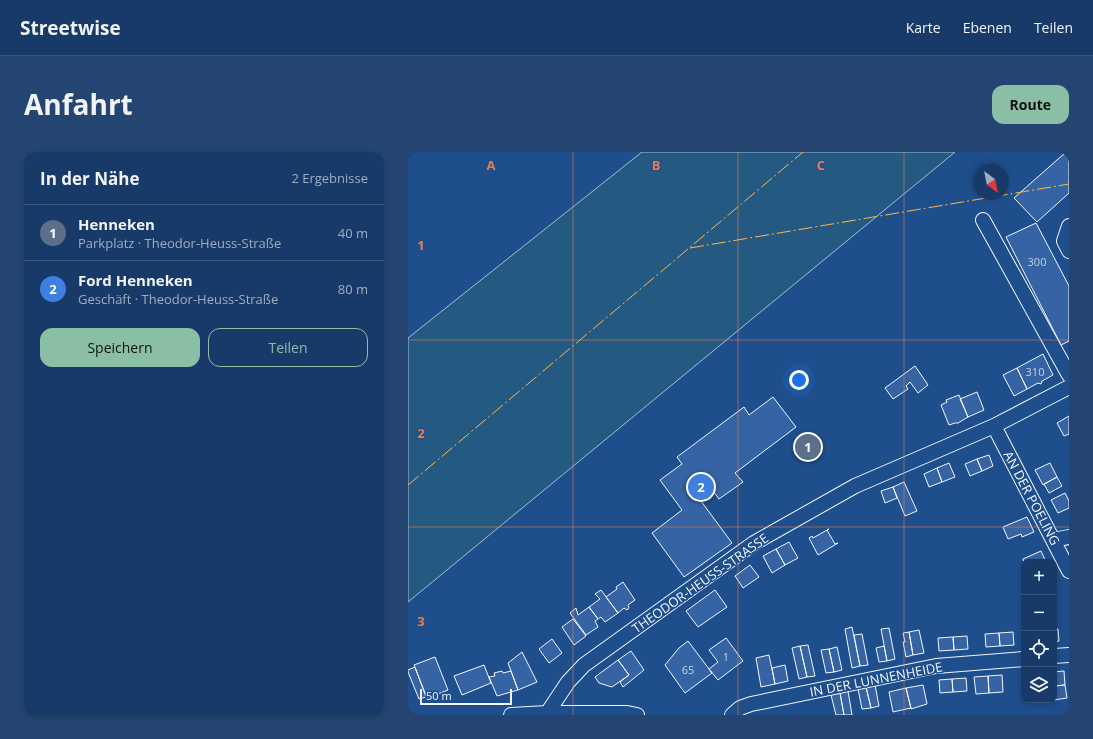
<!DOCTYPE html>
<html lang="de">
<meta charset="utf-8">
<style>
body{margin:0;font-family:"Open Sans",sans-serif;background:#244571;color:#f1f3f6}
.controls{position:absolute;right:12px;bottom:12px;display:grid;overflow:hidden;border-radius:8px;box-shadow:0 2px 6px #0003}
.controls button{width:36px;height:36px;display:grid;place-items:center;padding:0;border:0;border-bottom:1px solid #36547d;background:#173a69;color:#f1f3f6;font:20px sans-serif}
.compass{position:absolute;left:565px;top:12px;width:36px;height:36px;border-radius:50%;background:#173a69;box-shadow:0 2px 6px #0003;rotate:148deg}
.scale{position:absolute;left:12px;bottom:10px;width:92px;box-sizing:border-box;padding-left:4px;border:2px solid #f2f6ff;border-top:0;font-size:11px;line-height:14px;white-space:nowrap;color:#f2f6ff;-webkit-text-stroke:3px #1f4e8c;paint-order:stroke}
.you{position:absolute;left:391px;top:228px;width:14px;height:14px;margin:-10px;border:3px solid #fff;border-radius:50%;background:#1a73e8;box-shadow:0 0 0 6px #1a73e833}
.badge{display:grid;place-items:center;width:26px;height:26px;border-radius:50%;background:#8abfa5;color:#fff;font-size:13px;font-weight:700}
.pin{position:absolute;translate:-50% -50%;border:2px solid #fff;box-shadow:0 1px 4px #0006}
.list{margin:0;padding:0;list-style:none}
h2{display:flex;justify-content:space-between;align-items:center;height:52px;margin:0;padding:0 16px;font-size:17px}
h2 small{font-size:13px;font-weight:400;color:#9eadc0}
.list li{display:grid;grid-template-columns:26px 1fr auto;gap:12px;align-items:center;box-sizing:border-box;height:56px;padding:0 16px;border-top:1px solid #36547d}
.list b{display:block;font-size:15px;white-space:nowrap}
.list p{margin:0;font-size:13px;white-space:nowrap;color:#9eadc0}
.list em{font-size:13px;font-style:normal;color:#9eadc0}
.actions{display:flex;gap:8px;padding:12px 16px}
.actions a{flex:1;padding:9px 0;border:1px solid #8abfa5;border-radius:12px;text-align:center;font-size:14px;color:#8abfa5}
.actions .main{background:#8abfa5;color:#111}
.icon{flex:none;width:22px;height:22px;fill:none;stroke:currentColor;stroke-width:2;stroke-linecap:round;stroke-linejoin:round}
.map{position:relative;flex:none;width:661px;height:563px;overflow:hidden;border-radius:12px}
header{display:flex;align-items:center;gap:24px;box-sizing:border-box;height:56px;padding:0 20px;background:#173a69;border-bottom:1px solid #36547d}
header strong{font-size:19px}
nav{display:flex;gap:22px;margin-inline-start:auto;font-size:14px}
.intro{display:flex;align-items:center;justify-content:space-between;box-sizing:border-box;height:96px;padding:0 24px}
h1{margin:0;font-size:28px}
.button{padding:10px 18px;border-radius:12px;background:#8abfa5;color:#111;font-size:14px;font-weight:700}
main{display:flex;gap:24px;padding:0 24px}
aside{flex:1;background:#173a69;border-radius:12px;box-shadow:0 2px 6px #0003}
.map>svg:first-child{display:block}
.green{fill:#245a82;stroke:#a8bbd7}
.building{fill:#3563a3;stroke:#f2f6ff}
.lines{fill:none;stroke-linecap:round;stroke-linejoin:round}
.minor-casing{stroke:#f2f6ff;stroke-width:16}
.minor{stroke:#1f4e8c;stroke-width:14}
.power{stroke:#ffb74d;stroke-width:1;stroke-dasharray:14 3 2 3;stroke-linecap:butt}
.grid{fill:none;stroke:#ea8049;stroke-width:1;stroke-opacity:0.55}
.labels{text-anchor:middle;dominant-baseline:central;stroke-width:3;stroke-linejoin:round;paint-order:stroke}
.number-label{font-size:11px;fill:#c3d1e8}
.street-label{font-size:13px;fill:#f2f6ff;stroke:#1f4e8c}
.grid-label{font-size:13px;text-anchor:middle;font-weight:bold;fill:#ea8049;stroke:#1f4e8c;stroke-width:3;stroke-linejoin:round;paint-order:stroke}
</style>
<header>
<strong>Streetwise</strong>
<nav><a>Karte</a><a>Ebenen</a><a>Teilen</a></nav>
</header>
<div class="intro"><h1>Anfahrt</h1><a class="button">Route</a></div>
<main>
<aside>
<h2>In der Nähe<small>2 Ergebnisse</small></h2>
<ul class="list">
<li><span class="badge" style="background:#5c6f8a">1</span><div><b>Henneken</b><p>Parkplatz · Theodor-Heuss-Straße</p></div><em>40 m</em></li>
<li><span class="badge" style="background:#3f7fe0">2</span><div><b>Ford Henneken</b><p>Geschäft · Theodor-Heuss-Straße</p></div><em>80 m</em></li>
</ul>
<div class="actions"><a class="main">Speichern</a><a>Teilen</a></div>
</aside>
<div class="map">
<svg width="661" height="563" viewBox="0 0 661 563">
<rect width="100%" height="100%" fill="#1f4e8c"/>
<path class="green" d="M234,0h313l-547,450v-264z"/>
<path class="building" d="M658,0h3v41l-32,29 -23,-24z
M628,71l33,63v55l-8,4 -55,-108z
M635,202l10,21 -11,6 -1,3 -3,-1 -11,6 -10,-21z
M507,214l13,19 -10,8 -8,-11 -4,4 2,3 -15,10 -8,-11z
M609,216l10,21 -13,7 -11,-21z
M569,240l7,18 -16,7 -8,-18z
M551,243l9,22 -10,6h-3l-6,2 -8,-20 6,-3 -1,-2z
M365,245l23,30 -61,46 8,9 -24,17 -5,-7 -13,9 31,42 -48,34 -32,-44 30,-23 -22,-30 22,-16 -5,-7 67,-50 5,8z
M661,264v18l-5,2 -7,-13z
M581,303l4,11 -11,5 -5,-12z
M569,307l5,12 -12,5 -5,-12z
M541,311l6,14 -13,5 -5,-14z
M642,311l7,14 -14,8 -8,-15z
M529,316l5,14 -13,5 -5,-13z
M649,325l5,9 -13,7 -5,-9z
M496,330l13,29 -12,5 -12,-29z
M485,335l4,11 -12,5 -4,-12z
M657,341l4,8v7l-11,5 -7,-13z
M619,365l7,15 -12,5 -1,-3 -13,5 -5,-12z
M421,377l-2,1 8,14 3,-1 -20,12 -9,-17 3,-2 1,2z
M381,390l9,16 -13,7 -9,-16z
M368,397l9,16 -13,8 -9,-17z
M633,399l5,11 -22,1 -1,-4z
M342,413l9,12 -16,11 -8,-12z
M215,430l12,18 -7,5 1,3 -2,2 -3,-2 -6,5 -12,-16 11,-8 -1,-2z
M193,438l17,23 -13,9 -4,-5 -3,2 -9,-12 11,-8 -5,-5z
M307,438l12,17 -29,20 -12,-16z
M181,455l9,12 -3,2 3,6 -12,8 -16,-22 6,-5 2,7z
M165,467l13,17 -12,9 -12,-18z
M444,475l8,39 -8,2 -7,-39z
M481,476l6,31 -8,2 -6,-32z
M646,477h4l1,12 -5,1z
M511,478l5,23 -11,2 -4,-23z
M501,480l4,23 -7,2 -3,-15h2l-2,-9z
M605,480l1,13 -14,1 -1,-13z
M591,481l1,13 -14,1 -1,-13z
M454,482l6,31 -8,1 -6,-31z
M559,484l1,13 -14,1 -1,-13z
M545,485l1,13 -15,1 -1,-13z
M318,486l17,23 -25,19 -9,-11 9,-7 -9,-12z
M144,487l10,14 -13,10 -10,-14z
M280,489l24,32 -27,20 -20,-28 14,-17z
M400,493l7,31 -8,1 -7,-31z
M392,494l7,31 -8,2 -7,-31z
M476,494l3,15 -8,1 -3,-14z
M429,495l5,23 -8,2 -5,-23z
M421,497l5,23 -8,1 -5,-23z
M223,499l13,19 -21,17 -3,-5 9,-7 -11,-15z
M114,500l15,30 -19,8 -10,-27z
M361,503l6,29 -14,3 -5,-29z
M27,505l13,33 -21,8 -13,-33z
M210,508l11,15 -17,12 -13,-4 -4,-6z
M76,513l7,18 -29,12 -8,-19z
M377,513l3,16 -13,3 -3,-16z
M7,515l11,30 -7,2 -11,-27v-2z
M94,519l1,2 8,-2 7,19 -21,6 -8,-19 6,-1 -1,-3z
M656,519l1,14 -11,1v-14z
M594,523l1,17 -14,1 -1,-17z
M580,524l1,17 -13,1 -2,-17z
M558,526l1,13 -14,1 -1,-13z
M544,527l1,13 -13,1 -1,-13z
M467,533l4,21 -8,2 -5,-21z
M515,533l4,19 -16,5 -5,-21z
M657,533l2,13 -13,2v-14z
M458,535l5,21 -9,1 -4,-20z
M498,536l5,20 -18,4 -4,-20z
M440,539l4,24h-8l-4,-22z
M432,541l4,22h-8l-5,-20z"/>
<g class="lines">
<g class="minor-casing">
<path id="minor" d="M575,68l86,155
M661,74l-5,15 5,10
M586,274l75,145
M645,388l16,-3
M646,504l15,-1
M103,563l36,-2h80l10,2
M138,563l22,-33 16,-17 170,-122 101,-57 139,-60 75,-39
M324,563l8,-7 11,-4 185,-38 88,-7"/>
</g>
<use href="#minor" class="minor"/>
<path class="power" d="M282,96l379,-64
M0,333l395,-333"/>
</g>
<path class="grid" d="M165,0v563M330,0v563M496,0v563M0,188h661M0,375h661"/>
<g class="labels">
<g class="number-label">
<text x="629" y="109">300</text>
<text x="627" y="219">310</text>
<text x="318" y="504">1</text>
<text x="280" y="517">65</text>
</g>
<g class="street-label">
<text transform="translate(624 346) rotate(62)">AN DER POELING</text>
<text transform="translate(292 431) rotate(-35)">THEODOR-HEUSS-STRASSE</text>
<text transform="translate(468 527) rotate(-11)">IN DER LUNNENHEIDE</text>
</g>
</g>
<g class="grid-label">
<text x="83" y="18">A</text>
<text x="248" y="18">B</text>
<text x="413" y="18">C</text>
<text x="13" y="98">1</text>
<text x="13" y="286">2</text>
<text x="13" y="474">3</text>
</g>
</svg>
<div class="controls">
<button>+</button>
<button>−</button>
<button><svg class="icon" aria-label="locate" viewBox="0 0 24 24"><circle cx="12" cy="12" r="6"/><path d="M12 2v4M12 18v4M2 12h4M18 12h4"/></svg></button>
<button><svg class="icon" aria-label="layers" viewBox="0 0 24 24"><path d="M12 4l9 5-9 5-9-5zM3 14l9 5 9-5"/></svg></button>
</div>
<svg class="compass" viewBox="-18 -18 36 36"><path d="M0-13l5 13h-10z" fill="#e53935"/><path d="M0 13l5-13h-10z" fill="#9eadc0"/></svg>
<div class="scale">50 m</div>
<div class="you"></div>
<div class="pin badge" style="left:400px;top:295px;background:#5c6f8a">1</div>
<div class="pin badge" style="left:293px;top:335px;background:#3f7fe0">2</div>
</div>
</main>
